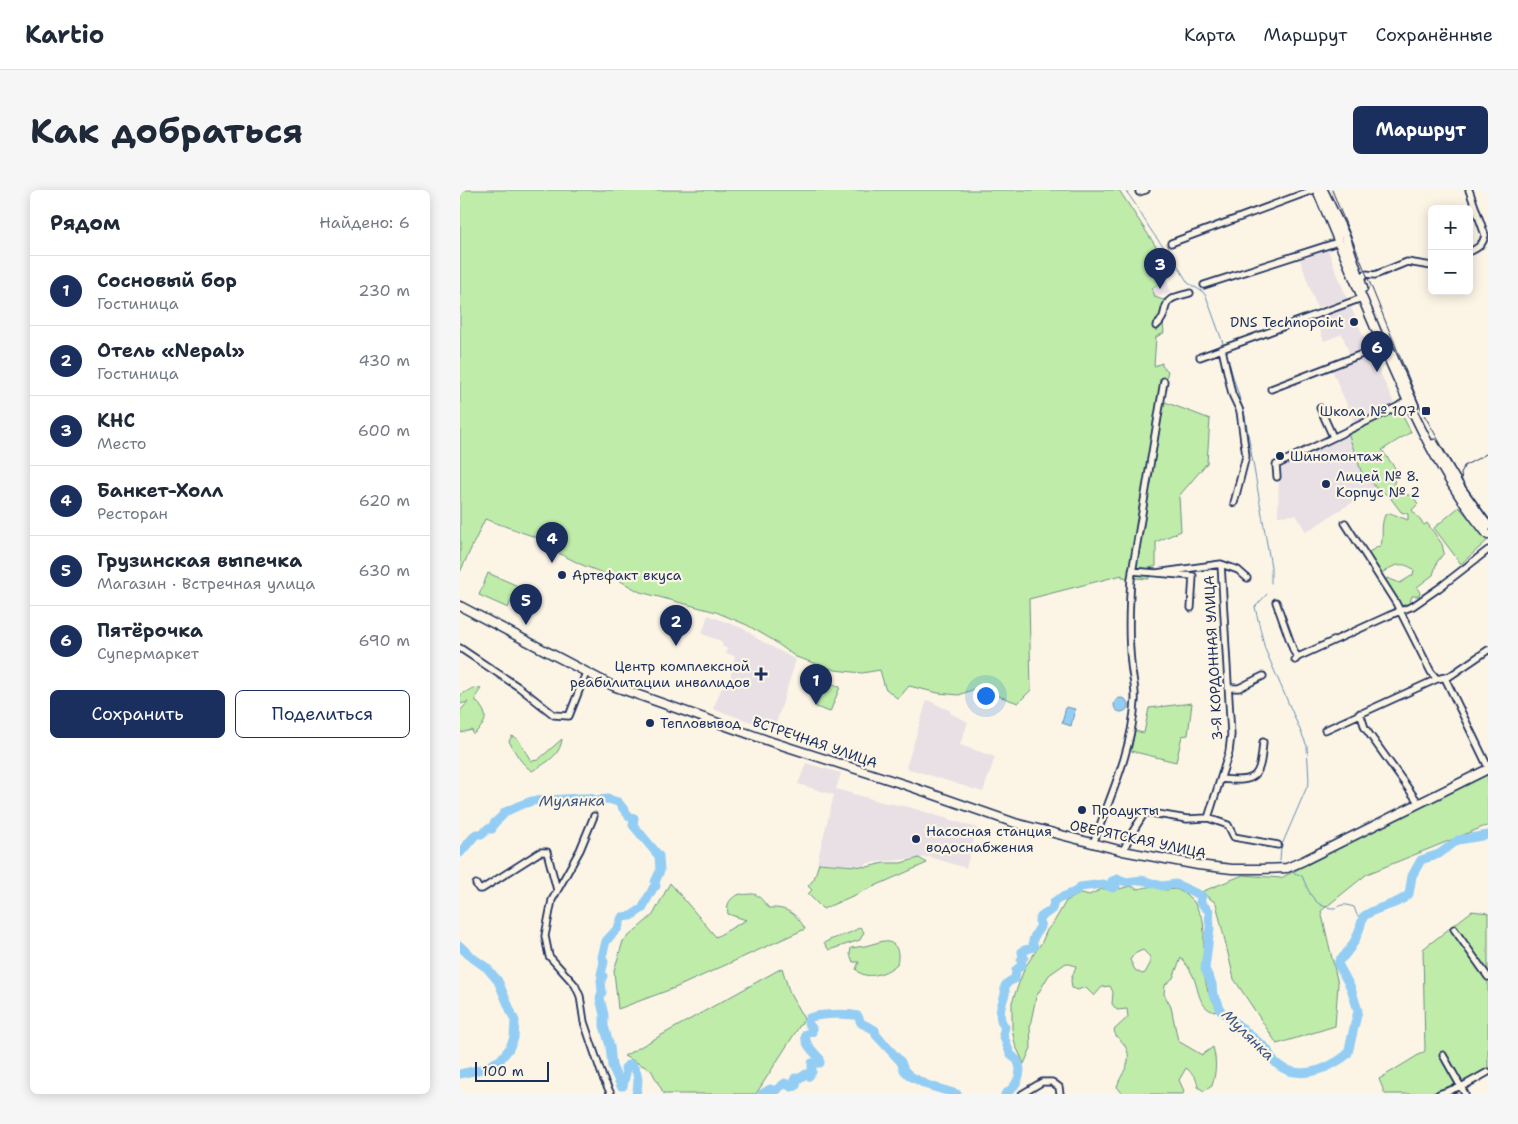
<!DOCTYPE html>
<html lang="ru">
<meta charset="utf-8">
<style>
body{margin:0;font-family:"Shantell Sans",sans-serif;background:#f6f6f7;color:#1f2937}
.controls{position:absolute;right:15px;top:15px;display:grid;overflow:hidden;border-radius:8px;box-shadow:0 2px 12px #0003}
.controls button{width:45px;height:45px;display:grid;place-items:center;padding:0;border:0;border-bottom:1px solid #e0e1e3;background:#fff;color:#1f2937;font:25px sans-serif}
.scale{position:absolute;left:15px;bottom:12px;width:74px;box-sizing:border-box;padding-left:5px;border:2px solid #1b2f5e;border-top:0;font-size:14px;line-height:18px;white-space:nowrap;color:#1b2f5e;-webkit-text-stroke:4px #fcf5e5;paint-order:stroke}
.you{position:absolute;left:525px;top:505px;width:18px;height:18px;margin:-12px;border:4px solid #fff;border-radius:50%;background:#1a73e8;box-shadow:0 0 0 8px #1a73e833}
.badge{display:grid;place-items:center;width:32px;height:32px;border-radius:50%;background:#1b2f5e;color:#fff;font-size:16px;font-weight:700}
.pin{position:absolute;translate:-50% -41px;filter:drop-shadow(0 1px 2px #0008)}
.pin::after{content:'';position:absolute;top:26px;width:18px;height:15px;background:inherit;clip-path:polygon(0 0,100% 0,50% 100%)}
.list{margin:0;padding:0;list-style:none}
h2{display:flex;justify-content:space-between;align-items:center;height:65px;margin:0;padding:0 20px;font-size:21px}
h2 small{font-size:16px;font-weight:400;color:#747a83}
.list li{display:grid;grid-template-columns:32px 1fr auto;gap:15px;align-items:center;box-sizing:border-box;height:70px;padding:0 20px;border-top:1px solid #e0e1e3}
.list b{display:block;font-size:19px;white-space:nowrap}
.list p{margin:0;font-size:16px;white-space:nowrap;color:#747a83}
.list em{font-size:16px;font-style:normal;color:#747a83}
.actions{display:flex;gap:10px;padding:15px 20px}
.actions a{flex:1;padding:11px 0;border:1px solid #1b2f5e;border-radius:8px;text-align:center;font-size:18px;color:#1b2f5e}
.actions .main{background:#1b2f5e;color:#fff}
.map{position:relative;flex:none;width:1028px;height:904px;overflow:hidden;border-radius:8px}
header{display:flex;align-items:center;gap:30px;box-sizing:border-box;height:70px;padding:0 25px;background:#fff;border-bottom:1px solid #e0e1e3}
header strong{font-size:24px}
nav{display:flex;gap:28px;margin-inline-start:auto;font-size:18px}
.intro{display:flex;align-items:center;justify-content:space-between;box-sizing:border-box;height:120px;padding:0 30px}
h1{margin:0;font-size:35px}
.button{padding:12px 22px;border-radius:8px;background:#1b2f5e;color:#fff;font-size:18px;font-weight:700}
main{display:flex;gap:30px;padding:0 30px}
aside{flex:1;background:#fff;border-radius:8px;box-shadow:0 2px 12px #0003}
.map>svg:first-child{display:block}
.built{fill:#e8e0e4}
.green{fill:#bfeca9;stroke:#6d8e84;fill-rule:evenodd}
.water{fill:#94cdf4;stroke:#648eb8}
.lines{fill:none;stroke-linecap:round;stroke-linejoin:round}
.stream{stroke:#648eb8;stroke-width:1}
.river{stroke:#94cdf4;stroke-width:9}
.minor-casing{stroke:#1b2f5e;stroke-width:9}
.major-casing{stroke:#1b2f5e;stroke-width:11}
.minor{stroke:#fcf5e5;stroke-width:5.5}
.major{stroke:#fcf5e5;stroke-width:8}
.tram{stroke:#1b2f5e;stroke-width:1}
.poi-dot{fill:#1b2f5e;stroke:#fcf5e5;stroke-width:2}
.labels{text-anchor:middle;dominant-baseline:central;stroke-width:4.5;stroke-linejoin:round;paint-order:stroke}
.poi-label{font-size:14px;fill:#1b2f5e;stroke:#fcf5e5;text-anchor:start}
.street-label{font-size:14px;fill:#1b2f5e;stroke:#fcf5e5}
.water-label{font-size:15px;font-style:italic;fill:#395684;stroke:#fcf5e5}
</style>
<header>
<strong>Kartio</strong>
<nav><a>Карта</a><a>Маршрут</a><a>Сохранённые</a></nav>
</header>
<div class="intro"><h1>Как добраться</h1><a class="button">Маршрут</a></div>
<main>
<aside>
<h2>Рядом<small>Найдено: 6</small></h2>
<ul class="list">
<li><span class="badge">1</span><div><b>Сосновый бор</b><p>Гостиница</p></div><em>230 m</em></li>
<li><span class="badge">2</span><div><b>Отель «Nepal»</b><p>Гостиница</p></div><em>430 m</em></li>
<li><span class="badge">3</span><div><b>КНС</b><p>Место</p></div><em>600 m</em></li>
<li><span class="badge">4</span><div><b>Банкет-Холл</b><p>Ресторан</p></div><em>620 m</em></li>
<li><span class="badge">5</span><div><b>Грузинская выпечка</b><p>Магазин · Встречная улица</p></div><em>630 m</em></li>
<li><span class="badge">6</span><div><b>Пятёрочка</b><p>Супермаркет</p></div><em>690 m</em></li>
</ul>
<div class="actions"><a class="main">Сохранить</a><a>Поделиться</a></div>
</aside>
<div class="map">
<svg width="1028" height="904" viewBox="0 0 1028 904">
<rect width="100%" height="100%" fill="#fcf5e5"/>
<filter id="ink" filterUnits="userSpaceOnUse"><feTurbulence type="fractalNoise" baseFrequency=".02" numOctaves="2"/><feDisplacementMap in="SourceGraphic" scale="10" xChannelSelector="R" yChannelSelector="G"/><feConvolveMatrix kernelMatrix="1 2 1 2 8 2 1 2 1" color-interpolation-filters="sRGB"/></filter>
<g filter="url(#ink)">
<path class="built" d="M868,60l19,49 -30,9 -17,-48z
M706,87l4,13 -2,4 -13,3 -4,-11z
M890,115l18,42 -18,8 -8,-21 -18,7 -8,-21z
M912,165l23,50 -40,19 -23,-54z
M888,243l14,41 4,1 11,14 -34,19 -37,24 -10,-17 -18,1 1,-49 36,-14 -1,-3z
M248,425l36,14 14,10 38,21 -22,70 -61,-21 9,-22h6l7,-31 -9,-3 1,-5 -4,-1 -2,-6 -19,-7z
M467,510l24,11 -1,2 18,9 -8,23 35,12 -12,35 -77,-24z
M346,573l35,10 -5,16 46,13 27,5 68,21 -11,40 -36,-11 -63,6 -1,3 -49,-4 17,-67 -36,-11z"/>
<path class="green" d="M0,0h659l38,58 9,29 -7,4 1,3 -8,4 3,9 8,3 4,-2 -4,26 1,9 -8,4 -2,29 8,-3v3l6,5 -7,27 4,4 45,17 -3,44 -28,33 2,35 -25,11v24l-7,2v11l-27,-2v-2l-93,24 2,91 -13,13 -41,-15 -18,7 -21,-2 -29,-7 -11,13 -13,-11 -5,-18 -18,3 -27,-3 -39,-13 -25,-18 -24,-14 -31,-13 -76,-20 -25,-14 -35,-14 -29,-15 2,-5 -4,-2 -64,-23 -25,53z
M934,219h5l12,23 -29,18 13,18 -1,16 4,9 15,3 5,8 -6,6 12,15 3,-2 15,21 2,9 -7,9 -4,13 -16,12 3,6 -1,3h-7l-3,9 -9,1 -16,-24 3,-4 13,5 13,-8 1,-5c-11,-10 -23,-4 -33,4l-13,-20 1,-2 12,-7c3,-11 -1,-18 4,-30l5,-2 18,7v-6l-7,-2 -12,-16 -12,-7 -11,-14 -4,-1 -14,-41z
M999,317l29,33 -27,24 -27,-36z
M28,383l30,13 -10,22 -29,-13z
M366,491l14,6 -10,25 -14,-5z
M13,498l8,1c-3,4 -6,7 -5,12 1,1 5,5 5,6 9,11 2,20 -8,27l-1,-4 -12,3v-22l8,-9 -8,2v-9z
M732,513l-4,32 -6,1 -6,26 -45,-11 4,-20 9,2 5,-25z
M52,546l6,3 13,22 7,-1 24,-21c-2,17 -16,24 -30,32 -11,-7 -17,-19 -23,-30z
M1028,581v55l-5,1 -116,47 -46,37 17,73 -3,42 -58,18 -43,-65 -18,-76 -15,-11 42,-17 38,3z
M459,668l8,5 -104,46 -15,-15 4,-4 -4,-4 6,-7 5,-16 48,4 17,-4h17z
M210,693l46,54 30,-17 -18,-6c-2,-11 2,-16 12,-20 7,1 7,0 13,0 6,0 12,10 16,14 18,-1 28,6 36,21l-128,58 -59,22 -4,-38 9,-30 30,-26z
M671,696l6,3 16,-3 12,4 11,-1 10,5 8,8 9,18 1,13 -1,36 5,23 9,11v7l-2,2c-17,-4 -16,-23 -22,-36 -3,-7 -7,-12 -12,-18l-8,20 -8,7 -1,9 7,13 7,34 24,14 11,-8c4,15 3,25 -1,39l-8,5 -6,-4c-1,-9 -5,-13 -12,-19l-7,12 5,11 -1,3h-60l-6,-7c3,-13 18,-25 8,-41 -4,-8 -9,-6 -11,-16l14,-13 -1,-8 -10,1 -5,-6 1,-12 -3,-6 -8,1 -8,9 -9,-9 -7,3 -6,-2 -1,-8 5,-14 -10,-3 -17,12 -13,22 -6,29 1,22 -7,16 -9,-20 -3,-15v-27l13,-35 17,-25 5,-12 7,-8 12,-21 16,-8 7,2 13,-6h17zM683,760l7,7v7l-5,9 -3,1 -7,-4 -5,-10 4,-6z
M1012,721l16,2v156l-27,15 -33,10h-43l-6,-15 46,-28 -2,-102z
M400,737l4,5 -4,8 -31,10 -5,-7c11,-7 24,-7 36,-16z
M423,751c14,1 17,10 14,23 -9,9 -32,18 -41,5l3,-7h-6l-3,-8 1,-6 14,-2z
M322,778l8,26 14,25 -48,75h-92l-13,-24 -27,-14z"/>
<path class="water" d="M654 515a7 7 0 1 1 14 0a7 7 0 1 1-14 0Z
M606,517l9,2 -4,17 -9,-3z"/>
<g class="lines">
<path class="stream" d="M665,0c15,18 23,41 40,58
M710,63l18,30 15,9 3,4 18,50
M765,160l20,66 26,151v16
M807,404l-12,13 10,42 42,97 2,36 -28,65 -1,14
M832,682l10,4c7,16 12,32 32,32 4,0 5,-3 8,-3 4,-1 8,1 12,2l3,8 5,4"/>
<path class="river" d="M0,663l16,-19h7l4,-5h5c0,-8 9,-9 13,-17l13,-6 14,-5 47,-3h11l6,2 12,-1 10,3 11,14 5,2 -1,7 26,31 1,15 -5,11 1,4 -3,2c-3,8 -8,12 -10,20l-12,8 -9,1 -4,11 -12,13 -4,16 2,5 -3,12 2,2 -2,4 1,12 -2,6 4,17v11l6,20 2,20 9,20h2l3,-13 -1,-5 3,-3h4c7,7 7,19 4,29
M0,756l10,10 17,12 11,13 17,40 -1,17 -5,11 -9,11 -18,9 -22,5
M302,904l8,-5 5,2 10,-8 6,4 5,-1 1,-4 -3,-2 1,-2h5l6,-4 3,2 3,-4v-9h8v-4c-6,-7 -17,-16 -14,-25l6,-2v-4l-4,-5 1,-5c9,-4 40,-5 49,-2l3,7 14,7 1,5 25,27 3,8 6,6 17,9 30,9
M545,904c10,-6 19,-20 13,-32 -2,-4 -6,-5 -8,-9 -2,-4 -5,-14 -7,-19l2,-7c-9,-10 -3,-23 0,-33 1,-2 -1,-6 0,-8 2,-4 7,-6 10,-7l1,-9 6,-5 -1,-5 3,-3 -2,-4v-2l12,-4c-3,-8 1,-11 4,-17 2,-2 2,-4 3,-6l-2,-3 2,-4 11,-8 2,-7 4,-3 17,-7 5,-5 23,-3 10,4 3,-2 -4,-5 6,-2 8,3 16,-2 20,6 14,-2 26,12 -2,6 9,9 1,17 -5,41 7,15 1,11 5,7 2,8 47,39c12,30 45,28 69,13 5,-3 9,-5 12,-9l10,-42 -7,-23 -13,-24c1,-6 4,-5 7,-9 9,-10 15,-25 18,-38 14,-12 33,-10 46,-23l3,-18 9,-16 18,-6 19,-14 30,-5"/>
<g class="minor-casing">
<path id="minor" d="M1009,0l16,45c-2,10 -7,13 -16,17
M679,2l7,-2
M711,53l142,-53
M900,92l5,-8 10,1 32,-13 25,4
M744,95l134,-43
M696,136c12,-10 6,-20 14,-26 5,-4 14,-5 20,-7
M762,159l10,45 8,17 6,45 -12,47
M740,167l162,-59
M811,199l112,-43
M860,218l13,29
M817,287l-1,-12 121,-58 9,-6
M885,333l51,80 35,69 6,7
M672,381l61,5 -2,32
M696,383l65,-9 17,6 9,8
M816,412l18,50 4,5
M0,458l60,40 34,27 15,1 17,-43
M835,470l3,-3 90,-41 25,-10 26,-18 49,-38
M985,488l43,89
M768,498h11l24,-12
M900,523l5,15 53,74
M865,540l112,-51 13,-3 38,-26
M761,589c37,4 39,-2 42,-37
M134,626l-14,34 -28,50 -7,36 4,20 26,29 5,11 4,26 19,56 8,16
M748,628l21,-66 2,-17 -10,-171
M633,654c17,-47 39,-93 42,-143 1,-13 -3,-25 -4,-38 -3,-28 -2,-56 0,-84l33,-198
M663,661l7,-15 15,-24 42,7 21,-1 20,7 6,12 44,8
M16,694l3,5h3l58,-37h7l10,38
M994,739l34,48
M983,865l22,39
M562,904l20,-12h10l7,5 1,7
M979,904l26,-9 23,-13"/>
</g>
<g class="major-casing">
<path id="major" d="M857,0c21,51 43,103 65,154 29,66 59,134 106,191
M863,0l23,48 17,50
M927,153l27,62
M974,254l24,40 30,42
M0,416l153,80 159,56 134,43 109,38 108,28 75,14 34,4h29l26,-1 18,-8 183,-91"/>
</g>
<use href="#minor" class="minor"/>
<use href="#major" class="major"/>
<path class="tram" d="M872,0l90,221 42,74 24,34
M1002,291l-1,-7 3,-8 24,-13"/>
</g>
</g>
<g class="poi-dot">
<circle cx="894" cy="132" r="5"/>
<rect x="961" y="216" width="10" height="10" rx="2.5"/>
<circle cx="820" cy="266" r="5"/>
<circle cx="866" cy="294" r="5"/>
<circle cx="102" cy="385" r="5"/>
<path d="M298.5 476.5h5v5h5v5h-5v5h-5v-5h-5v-5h5z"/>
<circle cx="190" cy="533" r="5"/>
<circle cx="622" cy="620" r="5"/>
<circle cx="456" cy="649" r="5"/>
</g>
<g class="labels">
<g class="poi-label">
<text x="884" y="132" text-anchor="end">DNS Technopoint</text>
<text x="956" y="221" text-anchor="end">Школа № 107</text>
<text x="830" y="266">Шиномонтаж</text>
<text x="876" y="286">Лицей № 8.<tspan x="876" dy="16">Корпус № 2</tspan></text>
<text x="112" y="385">Артефакт вкуса</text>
<text x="290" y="476" text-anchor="end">Центр комплексной<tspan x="290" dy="16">реабилитации инвалидов</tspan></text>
<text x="200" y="533">Тепловывод</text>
<text x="632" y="620">Пpoдукты</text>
<text x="466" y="641">Насосная станция<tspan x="466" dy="16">водоснабжения</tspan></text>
</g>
<g class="street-label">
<text transform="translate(753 468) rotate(-93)">3-Я КОРДОННАЯ УЛИЦА</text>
<text transform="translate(355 552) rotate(19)">ВСТРЕЧНАЯ УЛИЦА</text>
<text transform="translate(678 649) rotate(12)">ОВЕРЯТСКАЯ УЛИЦА</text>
</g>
<g class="water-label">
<text transform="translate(112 611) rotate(-1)">Мулянка</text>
<text transform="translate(788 845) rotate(44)">Мулянка</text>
</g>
</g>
</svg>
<div class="controls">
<button>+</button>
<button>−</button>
</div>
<div class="scale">100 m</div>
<div class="you"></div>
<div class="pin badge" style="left:356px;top:515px">1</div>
<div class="pin badge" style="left:216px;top:456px">2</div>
<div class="pin badge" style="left:700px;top:99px">3</div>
<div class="pin badge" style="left:92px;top:373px">4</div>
<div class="pin badge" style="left:66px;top:435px">5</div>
<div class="pin badge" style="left:917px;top:182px">6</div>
</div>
</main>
